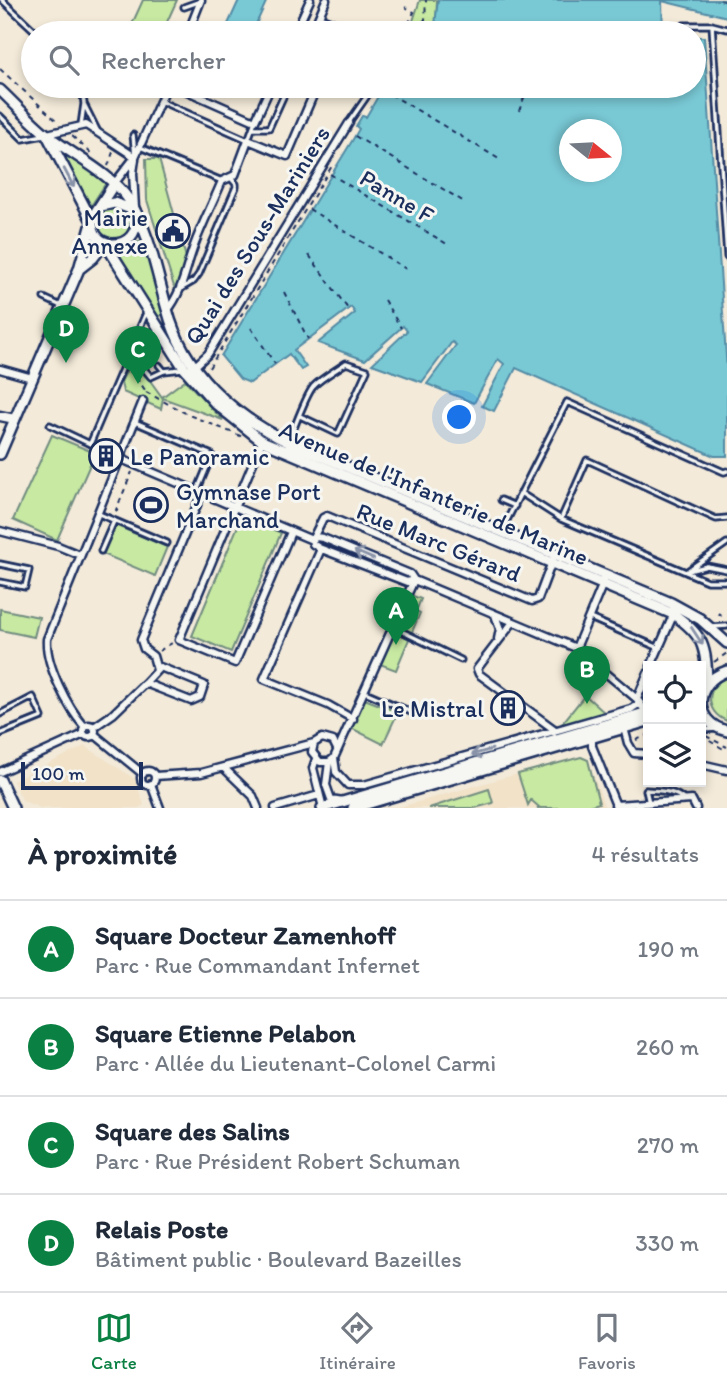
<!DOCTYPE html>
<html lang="fr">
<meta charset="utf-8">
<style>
body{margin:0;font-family:Itim,sans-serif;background:#f6f6f7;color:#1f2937}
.controls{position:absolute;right:21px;bottom:21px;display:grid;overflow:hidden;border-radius:0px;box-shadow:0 4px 10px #0003}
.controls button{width:63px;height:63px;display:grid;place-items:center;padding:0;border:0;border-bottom:2px solid #e0e1e3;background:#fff;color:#1f2937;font:35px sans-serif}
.compass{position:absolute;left:559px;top:119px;width:63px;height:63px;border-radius:50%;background:#fff;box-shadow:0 4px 10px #0003;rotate:108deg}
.scale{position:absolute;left:21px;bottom:18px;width:122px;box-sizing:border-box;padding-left:7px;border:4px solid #1b2f5e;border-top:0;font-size:19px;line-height:24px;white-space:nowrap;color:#1b2f5e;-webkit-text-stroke:5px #f6f6f2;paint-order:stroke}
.you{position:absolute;left:460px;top:418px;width:24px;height:24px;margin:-18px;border:5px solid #fff;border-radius:50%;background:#1a73e8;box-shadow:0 0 0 10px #1a73e833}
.badge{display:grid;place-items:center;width:46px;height:46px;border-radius:50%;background:#0b8043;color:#fff;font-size:23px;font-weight:700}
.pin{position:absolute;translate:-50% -58px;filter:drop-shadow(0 2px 4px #0008)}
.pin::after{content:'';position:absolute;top:37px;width:24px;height:21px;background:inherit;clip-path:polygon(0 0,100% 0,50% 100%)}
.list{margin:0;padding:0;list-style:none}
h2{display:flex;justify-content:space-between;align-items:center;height:91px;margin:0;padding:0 28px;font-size:30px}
h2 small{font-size:23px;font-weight:400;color:#747a83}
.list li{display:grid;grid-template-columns:46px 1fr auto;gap:21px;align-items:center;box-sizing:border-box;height:98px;padding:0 28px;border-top:2px solid #e0e1e3}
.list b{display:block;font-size:26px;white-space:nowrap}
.list p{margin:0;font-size:23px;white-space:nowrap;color:#747a83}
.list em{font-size:23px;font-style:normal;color:#747a83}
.icon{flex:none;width:38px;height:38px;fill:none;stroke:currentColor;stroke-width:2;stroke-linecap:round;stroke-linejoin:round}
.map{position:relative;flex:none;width:727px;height:808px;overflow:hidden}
.search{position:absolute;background:#fff;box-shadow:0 4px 10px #0003;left:21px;right:21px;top:21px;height:77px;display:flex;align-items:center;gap:18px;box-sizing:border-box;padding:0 24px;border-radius:38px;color:#747a83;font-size:26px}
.sheet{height:483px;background:#fff}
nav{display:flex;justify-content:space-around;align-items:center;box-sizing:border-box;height:98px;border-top:2px solid #e0e1e3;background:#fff;font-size:19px;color:#747a83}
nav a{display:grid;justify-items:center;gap:4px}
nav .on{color:#0b8043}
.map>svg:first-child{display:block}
.built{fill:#f1e2c8}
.green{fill:#c7e9a2;stroke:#718c80;stroke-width:2}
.water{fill:#79c9d5;stroke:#538ba5;stroke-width:2;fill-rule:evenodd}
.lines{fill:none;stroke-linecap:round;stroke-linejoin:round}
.ferry{stroke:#32567c;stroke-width:2;stroke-dasharray:9 7;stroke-linecap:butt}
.service-casing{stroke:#1b2f5e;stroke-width:9}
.minor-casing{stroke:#1b2f5e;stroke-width:11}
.tertiary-casing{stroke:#1b2f5e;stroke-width:13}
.secondary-casing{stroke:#1b2f5e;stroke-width:14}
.path{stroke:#1b2f5e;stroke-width:2;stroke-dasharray:5 5;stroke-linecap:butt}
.service{stroke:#f6f6f2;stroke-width:3.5}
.minor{stroke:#f6f6f2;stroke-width:6}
.tertiary{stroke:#f6f6f2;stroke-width:8}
.secondary{stroke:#f6f6f2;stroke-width:9}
.oneway{stroke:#8892a8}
.labels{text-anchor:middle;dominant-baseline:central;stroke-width:6;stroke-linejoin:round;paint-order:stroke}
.street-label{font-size:24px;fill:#1b2f5e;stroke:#f6f6f2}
.poi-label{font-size:24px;fill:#1b2f5e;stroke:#f6f6f2;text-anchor:end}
</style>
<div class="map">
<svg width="727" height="808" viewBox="0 0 727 808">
<rect width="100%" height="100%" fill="#f3ead9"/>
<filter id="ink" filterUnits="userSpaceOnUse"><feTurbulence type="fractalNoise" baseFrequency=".0143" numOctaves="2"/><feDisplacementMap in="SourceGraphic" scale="14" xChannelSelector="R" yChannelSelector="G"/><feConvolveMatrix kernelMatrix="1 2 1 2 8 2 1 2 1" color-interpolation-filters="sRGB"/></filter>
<g filter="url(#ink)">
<path class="built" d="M85,746l50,33 9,26 -6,3h-97l-18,-7 -10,-20z
M581,756l7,3 17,49h-208z"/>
<path class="green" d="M143,0h34l-15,33h-34z
M420,0h17l-1,22 -21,11h-6z
M65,147l43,33 -21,32 -30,-56z
M146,159h13l29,106 -12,28 -29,-93z
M98 223a16 16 0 1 1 32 0a16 16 0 1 1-32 0Z
M148,237l19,74 -14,10 -41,-67z
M133,357l29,40 23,-17 38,40 -60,-22 -2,11 -38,-17 -2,-10z
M52,435l43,18 -38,87 -44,-20z
M242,516l39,17 -50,119 -39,-16z
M115,525l52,22 -12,29 -52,-22z
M408,594l13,5 -5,12 4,2 -24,57 -19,-7z
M0,609l39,8 -5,20 -34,-7z
M727,677v44c-23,-9 -22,-35 0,-44z
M585,695l21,19 -46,12z
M362,698l36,14 -15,32 -34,-17z
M581,757l7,3 11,43 -17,5h-45l2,-1 -8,-7 -3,5 -10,-31z
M489,789l4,14 -18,5h-46z"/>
<path class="water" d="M239,0h28l-15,33h-28z
M438,0h289v17l-65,-16 1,32h-229z
M694,37h10l23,334v85h-13l-198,-88 -22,43 -12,-5 22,-42 -6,-5 -24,44 -47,-19 29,-39 -4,-3 -30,40 -50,-18 35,-33 -4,-5 -38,34 -47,-17 37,-30 -4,-6 -57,43 12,17 -5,3 -12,-16 -39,29 -10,-4 -19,-23 131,-215 7,-12 -3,-3 6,-10 4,1 18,-31h119l23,10 1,-4 -13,-6h180zM570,130h42v42h-42z"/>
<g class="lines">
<path class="ferry" d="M720,0l7,2"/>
<g class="service-casing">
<path id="service" d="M2,0l35,33
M184,7l14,-5
M712,25l15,4
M685,33l-1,-8h28l15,232
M82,86l2,18
M160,101l88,39 7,-19
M0,116l23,23 21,-4
M349,122l25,-36
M81,125l3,-21 14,28
M253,128h16l19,-42
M133,135l2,20
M140,147l82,34
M182,288l12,-7 5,-7 37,-87v-3l-6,-7
M44,298l17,8
M149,338h-6c-9,21 -6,23 8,39l13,-6
M153,355l-4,-5v-12l8,-8
M159,365l5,6 18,-2
M135,422l77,33 -15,36
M50,425l40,19 56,-131
M289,440c6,-13 16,-43 24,-53 8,-9 23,-17 33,-24l21,7 -29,64 -38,-18
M522,494l39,25
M501,500l14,6
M99,514l68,29
M727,518l-11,1 -129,-59 -26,59 146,62h20
M502,530l65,-128 157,70 3,-1
M101,551l13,-30
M0,564l29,6 -4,17 -25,-5
M688,571l19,-5 20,4
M686,572l41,-29
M590,618l69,30
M393,627l68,33
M712,627l15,-1
M365,692l46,20
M0,714l33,-17 9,20 -42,17
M701,730l15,-1
M649,803l-3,-13c13,1 28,0 38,10"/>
</g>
<g class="minor-casing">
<path id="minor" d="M319,17l38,16
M188,33l13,-33
M295,33l15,-33
M312,33l14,-33
M176,86l79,35 16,-35
M47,134l39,-9 49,32
M114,184l21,-27 32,-71
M135,208l-2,-35 2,-14
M167,311c16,-20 18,-41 27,-65 8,-22 19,-43 28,-65l13,-6 13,-35 39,16 30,-70
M194,367l14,-13 141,-231
M0,369l32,9
M263,439l-84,201 56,23 56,-131
M119,458l193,82 1,4 6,4 88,34 7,-2 162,68 61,51 9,13
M0,531l58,15 22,9
M312,540l11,-22 4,-2 205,85 6,-2 15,-40
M312,540l4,-3 7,1 87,36 4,6
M321,549l-57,130 64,26 25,14
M495,615l5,14 -2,10
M513,622l-36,47 2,5 76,56
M576,648l28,-67
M651,666l24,-55
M157,670l-4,-14 -9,-7 -3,-9 61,-147
M637,699l11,-26
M83 731a6 6 0 1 1 12 0a6 6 0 1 1-12 0Z
M84,726c-16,-18 -39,-62 -37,-87l96,-238
M94,727l19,-13 32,-31 46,18 9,-4 4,-12 -44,-18 -15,16
M624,728l4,15 6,10 14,1
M94,734l49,40
M592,737v9l25,62
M337,749l-4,-8 -11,-3 -8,5 -2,9 8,10h9l5,-4 80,-178
M334,758l2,14 12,13h16l267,-76 9,-6
M316,759l-3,9 10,40
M329,762l-3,23 5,14 12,2
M701,764l26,6
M224,768l29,28 5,12
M141 778a7 7 0 1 1 14 0a7 7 0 1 1-14 0Z
M0,772l84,-38
M155,776l46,-3 113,-30
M151,784l9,24
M615,805l77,-5 4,8
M275,808l44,-13"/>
</g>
<g class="tertiary-casing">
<path id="tertiary" d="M0,416l15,3"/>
</g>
<g class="secondary-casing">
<path id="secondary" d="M0,90c15,14 30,31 46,44 24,20 65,39 83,66 21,33 27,71 38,109 16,62 65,106 121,133l383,161 29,16 27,24
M47,135l45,86c1,13 6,20 19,23 17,1 27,-11 25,-28
M101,206l13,-3 20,7
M105,243l79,125 32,36 46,37 411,173c31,21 33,33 34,69
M79,269l14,-11 12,-15
M0,454l79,-185 16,-56 19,-29
M727,671c-33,11 -36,51 0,60
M0,780l13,28
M322,808l326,-96
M353,808l295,-87"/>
</g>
<path class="path" d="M405,30l20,-10 1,-20
M404,33l10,-21 -9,-5
M0,69l58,53
M382,89l117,70
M519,111l6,-16
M72,136l22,20
M355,136l111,67
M108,166l5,-14
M330,174l117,70
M309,209l97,60
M309,255l39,54
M284,292l24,47
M384,300l17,28
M251,328l24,36
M209,368l123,-202
M129,371l4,2 12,17
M146,392l43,23 54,22
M118,511l-2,-1 16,-38
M718,613l8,6
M159,651l13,-8
M714,662l13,-9
M701,736l26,15
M706,736l21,11
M636,740l12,-5
M674,782l19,6 1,-1"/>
<use href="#service" class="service"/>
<use href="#minor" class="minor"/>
<use href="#tertiary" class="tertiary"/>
<use href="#secondary" class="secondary"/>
</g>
<defs><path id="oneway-shaft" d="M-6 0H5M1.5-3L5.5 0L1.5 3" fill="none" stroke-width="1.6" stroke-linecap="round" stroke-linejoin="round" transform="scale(1.75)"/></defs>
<g class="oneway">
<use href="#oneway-shaft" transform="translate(69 178) rotate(62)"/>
<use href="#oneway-shaft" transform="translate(364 555) rotate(-157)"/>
<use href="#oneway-shaft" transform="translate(697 636) rotate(57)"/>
<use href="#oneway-shaft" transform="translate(482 752) rotate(164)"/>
</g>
</g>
<defs>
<g id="civic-ring" transform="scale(1.75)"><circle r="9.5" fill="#f6f6f2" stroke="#1b2f5e" stroke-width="1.5"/><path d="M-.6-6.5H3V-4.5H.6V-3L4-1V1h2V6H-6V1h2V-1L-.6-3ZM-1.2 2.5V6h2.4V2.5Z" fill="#1b2f5e"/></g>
<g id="building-ring" transform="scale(1.75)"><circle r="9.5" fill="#f6f6f2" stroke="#1b2f5e" stroke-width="1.5"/><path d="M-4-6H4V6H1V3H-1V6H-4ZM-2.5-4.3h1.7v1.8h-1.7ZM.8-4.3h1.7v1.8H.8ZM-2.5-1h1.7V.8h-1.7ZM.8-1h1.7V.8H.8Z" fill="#1b2f5e"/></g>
<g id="stadium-ring" transform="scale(1.75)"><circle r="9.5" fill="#f6f6f2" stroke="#1b2f5e" stroke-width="1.5"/><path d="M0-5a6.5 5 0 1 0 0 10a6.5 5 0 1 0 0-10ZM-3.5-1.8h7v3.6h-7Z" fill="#1b2f5e"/></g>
</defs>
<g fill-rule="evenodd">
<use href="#civic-ring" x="173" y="231"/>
<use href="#building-ring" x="106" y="456"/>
<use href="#stadium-ring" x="151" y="505"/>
<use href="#building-ring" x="508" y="708"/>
</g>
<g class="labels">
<g class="street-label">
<text transform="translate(397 196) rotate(31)">Panne F</text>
<text transform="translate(257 235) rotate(-58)">Quai des Sous-Mariniers</text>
<text transform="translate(434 493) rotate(23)">Avenue de l'Infanterie de Marine</text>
<text transform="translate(439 542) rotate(22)">Rue Marc Gérard</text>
</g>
<g class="poi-label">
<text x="148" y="217">Mairie<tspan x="148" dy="28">Annexe</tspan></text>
<text x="130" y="456" text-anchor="start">Le Panoramic</text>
<text x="176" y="491" text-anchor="start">Gymnase Port<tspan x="176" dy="28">Marchand</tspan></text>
<text x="484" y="708">Le Mistral</text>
</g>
</g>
</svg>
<div class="controls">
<button><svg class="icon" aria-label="locate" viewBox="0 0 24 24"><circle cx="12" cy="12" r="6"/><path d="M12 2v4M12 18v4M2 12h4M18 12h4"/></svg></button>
<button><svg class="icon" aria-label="layers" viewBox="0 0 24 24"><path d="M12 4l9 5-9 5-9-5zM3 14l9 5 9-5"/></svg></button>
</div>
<svg class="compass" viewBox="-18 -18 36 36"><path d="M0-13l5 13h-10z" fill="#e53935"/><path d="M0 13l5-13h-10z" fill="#747a83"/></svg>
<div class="scale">100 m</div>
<div class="you"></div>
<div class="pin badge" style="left:396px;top:645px">A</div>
<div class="pin badge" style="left:587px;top:704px">B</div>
<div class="pin badge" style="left:138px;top:384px">C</div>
<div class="pin badge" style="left:66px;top:363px">D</div>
<div class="search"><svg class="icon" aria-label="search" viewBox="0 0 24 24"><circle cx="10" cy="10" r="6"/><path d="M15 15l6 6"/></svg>Rechercher</div>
</div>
<section class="sheet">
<h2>À proximité<small>4 résultats</small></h2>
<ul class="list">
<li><span class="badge">A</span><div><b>Square Docteur Zamenhoff</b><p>Parc · Rue Commandant Infernet</p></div><em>190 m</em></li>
<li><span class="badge">B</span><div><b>Square Etienne Pelabon</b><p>Parc · Allée du Lieutenant-Colonel Carmi</p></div><em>260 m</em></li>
<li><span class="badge">C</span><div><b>Square des Salins</b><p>Parc · Rue Président Robert Schuman</p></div><em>270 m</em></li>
<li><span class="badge">D</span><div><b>Relais Poste</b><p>Bâtiment public · Boulevard Bazeilles</p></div><em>330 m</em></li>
</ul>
</section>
<nav>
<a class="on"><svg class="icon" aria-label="map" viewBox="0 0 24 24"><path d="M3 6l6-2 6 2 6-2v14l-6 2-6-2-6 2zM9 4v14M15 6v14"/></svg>Carte</a>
<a><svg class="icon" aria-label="directions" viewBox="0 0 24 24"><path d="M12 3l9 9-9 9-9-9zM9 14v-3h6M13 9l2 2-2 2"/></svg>Itinéraire</a>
<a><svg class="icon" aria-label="saved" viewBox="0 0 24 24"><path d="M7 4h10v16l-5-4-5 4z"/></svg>Favoris</a>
</nav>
